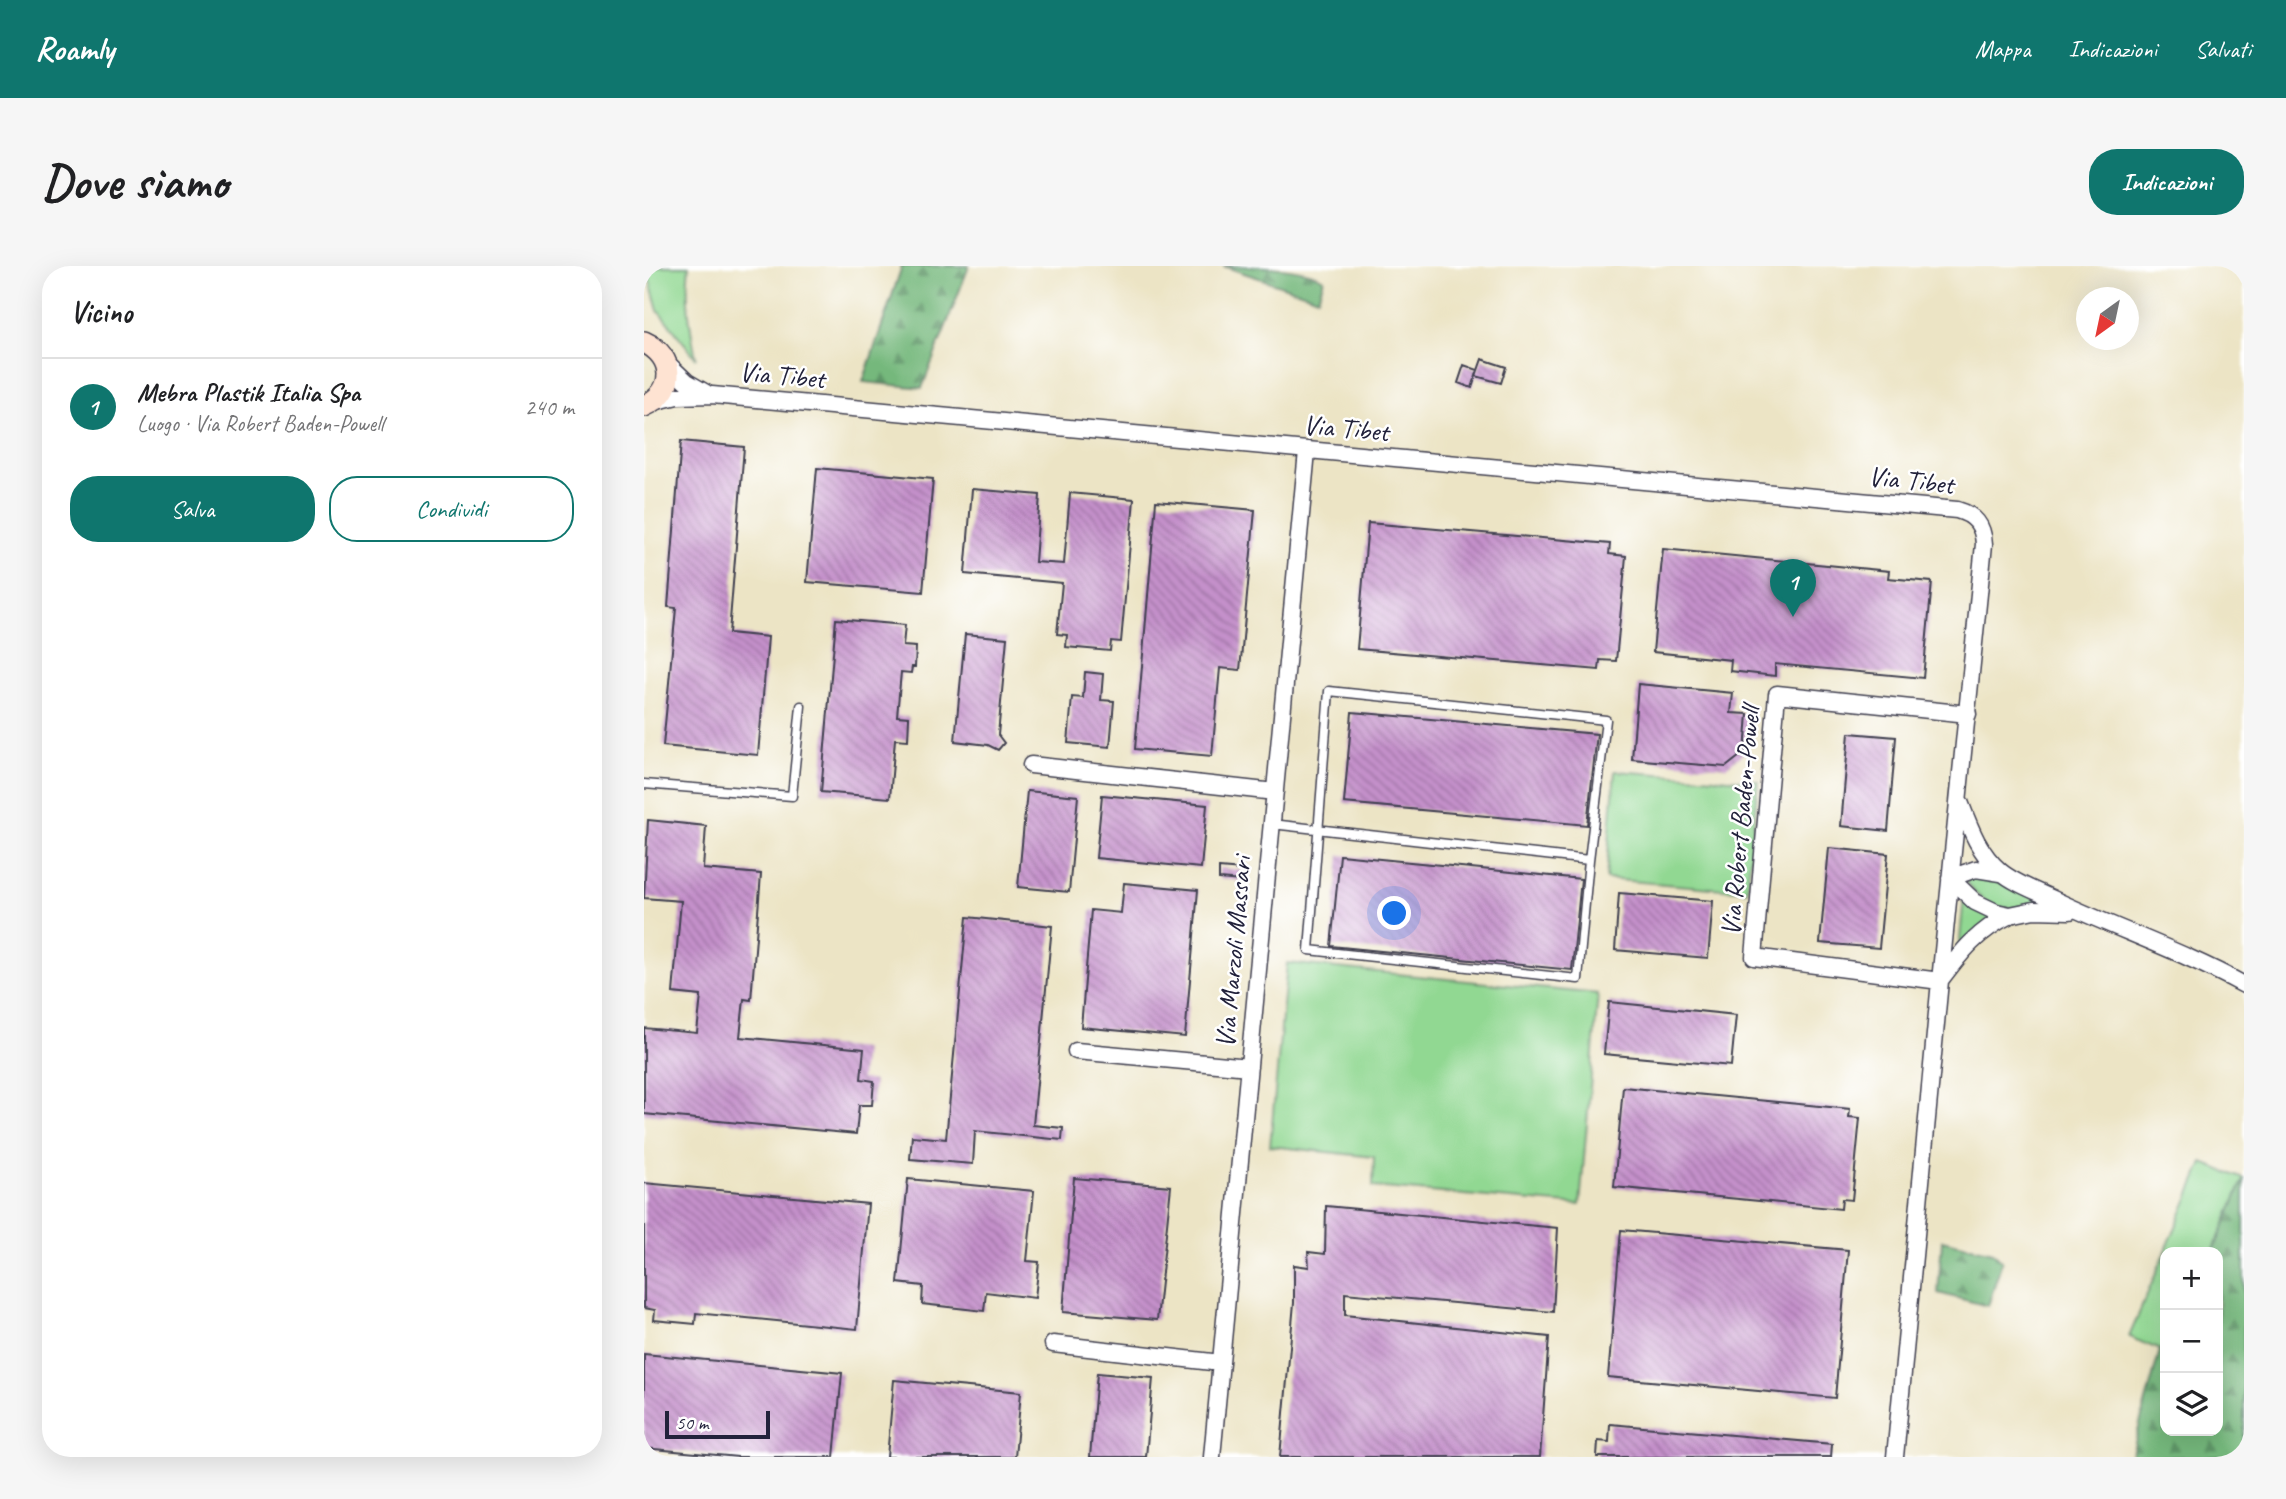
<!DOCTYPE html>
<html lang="it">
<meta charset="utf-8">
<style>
body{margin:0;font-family:Caveat,sans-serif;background:#f6f6f6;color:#202124}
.controls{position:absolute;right:21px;bottom:21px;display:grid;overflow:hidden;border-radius:14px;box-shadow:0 7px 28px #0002}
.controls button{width:63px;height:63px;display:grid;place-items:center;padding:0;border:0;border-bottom:2px solid #e0e0e0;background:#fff;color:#202124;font:35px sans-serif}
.compass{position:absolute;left:1432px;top:21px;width:63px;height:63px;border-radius:50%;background:#fff;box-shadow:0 7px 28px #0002;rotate:213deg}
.scale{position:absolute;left:21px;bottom:18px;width:105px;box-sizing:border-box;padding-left:7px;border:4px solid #22223b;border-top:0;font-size:19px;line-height:24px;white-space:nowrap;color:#22223b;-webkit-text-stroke:5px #fff;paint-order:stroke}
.you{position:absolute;left:751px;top:648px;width:24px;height:24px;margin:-18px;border:5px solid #fff;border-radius:50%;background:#1a73e8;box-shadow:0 0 0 10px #1a73e833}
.badge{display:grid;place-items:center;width:46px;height:46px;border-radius:50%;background:#0f766e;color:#fff;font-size:23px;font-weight:700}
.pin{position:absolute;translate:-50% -58px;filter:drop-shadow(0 2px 4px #0008)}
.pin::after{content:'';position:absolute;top:37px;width:24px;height:21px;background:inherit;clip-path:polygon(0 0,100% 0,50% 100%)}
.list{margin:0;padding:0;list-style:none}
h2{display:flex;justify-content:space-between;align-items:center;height:91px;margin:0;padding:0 28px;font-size:30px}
h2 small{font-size:23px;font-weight:400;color:#757577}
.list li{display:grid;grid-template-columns:46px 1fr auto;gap:21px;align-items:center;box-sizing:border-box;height:98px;padding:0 28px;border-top:2px solid #e0e0e0}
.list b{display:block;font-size:26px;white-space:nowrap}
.list p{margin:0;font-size:23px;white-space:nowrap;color:#757577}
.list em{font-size:23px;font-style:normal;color:#757577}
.actions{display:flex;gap:14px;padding:21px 28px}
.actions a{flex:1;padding:16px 0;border:2px solid #0f766e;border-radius:28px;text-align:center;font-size:24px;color:#0f766e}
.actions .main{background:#0f766e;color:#fff}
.icon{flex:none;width:38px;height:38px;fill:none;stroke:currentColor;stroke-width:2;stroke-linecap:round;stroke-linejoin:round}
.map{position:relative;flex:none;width:1600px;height:1191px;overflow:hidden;border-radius:28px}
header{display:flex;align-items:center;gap:42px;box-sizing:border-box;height:98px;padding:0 35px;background:#0f766e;color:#fff}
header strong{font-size:33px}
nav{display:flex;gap:38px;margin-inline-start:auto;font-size:24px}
.intro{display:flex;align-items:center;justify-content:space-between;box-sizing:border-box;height:168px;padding:0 42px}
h1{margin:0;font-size:49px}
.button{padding:18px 32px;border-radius:28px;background:#0f766e;color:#fff;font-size:24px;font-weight:700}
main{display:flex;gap:42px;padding:0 42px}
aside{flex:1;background:#fff;border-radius:28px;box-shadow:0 7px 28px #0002}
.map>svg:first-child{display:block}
.grass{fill:#91d892;stroke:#5a7d66;stroke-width:2}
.forest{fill:url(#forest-firs);stroke:#4b6d5c;stroke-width:2}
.building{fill:url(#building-back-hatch)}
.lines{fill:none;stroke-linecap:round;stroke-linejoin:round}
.lane-casing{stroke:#403f50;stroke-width:11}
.street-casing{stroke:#403f50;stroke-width:19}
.secondary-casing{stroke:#403f50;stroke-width:24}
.lane{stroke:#fff;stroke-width:8}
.street{stroke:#fff;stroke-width:16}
.secondary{stroke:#fee3d2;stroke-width:21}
.labels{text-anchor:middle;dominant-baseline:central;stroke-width:5;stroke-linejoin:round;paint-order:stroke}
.street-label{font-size:28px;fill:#22223b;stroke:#fff}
</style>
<header>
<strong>Roamly</strong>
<nav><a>Mappa</a><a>Indicazioni</a><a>Salvati</a></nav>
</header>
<div class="intro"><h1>Dove siamo</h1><a class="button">Indicazioni</a></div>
<main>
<aside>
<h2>Vicino<small></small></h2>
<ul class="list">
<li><span class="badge">1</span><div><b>Mebra Plastik Italia Spa</b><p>Luogo · Via Robert Baden-Powell</p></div><em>240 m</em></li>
</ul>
<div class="actions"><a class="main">Salva</a><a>Condividi</a></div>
</aside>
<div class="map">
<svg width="1600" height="1191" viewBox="0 0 1600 1191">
<defs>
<pattern id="forest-firs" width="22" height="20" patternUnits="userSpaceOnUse" patternTransform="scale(1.75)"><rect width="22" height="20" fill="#74b87c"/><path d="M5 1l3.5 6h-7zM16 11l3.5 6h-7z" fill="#5f9567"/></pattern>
<pattern id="building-back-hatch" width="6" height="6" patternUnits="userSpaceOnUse" patternTransform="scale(1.75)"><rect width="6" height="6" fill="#c490ca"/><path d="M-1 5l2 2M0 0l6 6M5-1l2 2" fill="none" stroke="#9f75a5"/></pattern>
</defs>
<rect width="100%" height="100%" fill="#fff"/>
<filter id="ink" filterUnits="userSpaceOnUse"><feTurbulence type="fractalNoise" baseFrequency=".0143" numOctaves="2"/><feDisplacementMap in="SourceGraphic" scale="14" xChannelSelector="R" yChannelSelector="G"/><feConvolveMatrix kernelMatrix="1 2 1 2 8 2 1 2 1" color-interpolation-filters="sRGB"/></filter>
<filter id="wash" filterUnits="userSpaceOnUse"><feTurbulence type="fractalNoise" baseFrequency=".00686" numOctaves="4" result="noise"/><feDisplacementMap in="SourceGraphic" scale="28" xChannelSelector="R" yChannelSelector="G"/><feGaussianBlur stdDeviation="1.57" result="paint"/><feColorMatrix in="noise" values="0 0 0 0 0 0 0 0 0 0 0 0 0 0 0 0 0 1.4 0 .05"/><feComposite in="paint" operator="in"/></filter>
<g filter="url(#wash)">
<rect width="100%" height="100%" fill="#ece4c5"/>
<path class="grass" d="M2,0h43c-4,31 1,61 7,92l-38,-48z
M971,505l143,10 -11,110 -141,-12z
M1349,608l54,29c-35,7 -57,12 -81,-21l3,-5z
M1320,630l34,20 -39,34z
M643,697l311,31 -18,211 -207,-18 1,-30 -104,-11z
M1559,897l41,16 -31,73h-48v95l-5,3 -31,-13z"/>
<path class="forest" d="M258,0h67l-47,122 -59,-6z
M579,0c28,0 80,0 101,13l-6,19z
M1600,913v278h-113l29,-107 5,-3v84h53v-179h-5z
M1298,974l51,12 9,9 -14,45 -50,-13z"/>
<g id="blocks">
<path class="building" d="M838,93l24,8 -5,16 -25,-7 -4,12 -14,-5 6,-18 14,5 -2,6z
M37,175l63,6 -15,186 39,4 -10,118 -95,-9 13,-138 -8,-1z
M173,202l116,11 -10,113 -116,-10z
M328,223l68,6 -5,67 29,2 6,-71 64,6 -13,143 -10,-1 -1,10 -44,-4 1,-12 -10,-1 5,-51 -97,-9z
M512,235l99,9 -15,160 -20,-2 -8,88 -77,-7z
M724,257l242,21 -1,10 17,2 -10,105 -16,-1 -1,10 -242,-21z
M1019,283l226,22 -1,7 44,4 -9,96 -148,-14v12l-45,-5 1,-11 -78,-8z
M192,353l69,6 -2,21 13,1 -1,20h-3l-1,6 -10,-1 -4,44 12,1 -1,23 -13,-1 -5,59 -69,-6z
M321,368l42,4 -9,97 6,8 -6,7 -10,-5 -33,-4z
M441,406l18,2 -2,26 13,1 -4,46 -42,-4 4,-46 11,1z
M994,418l95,9 -2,20 17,1 -3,38 -19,15 -94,-8z
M708,446l245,22 -10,91 -243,-22z
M1205,467l47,4 -8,94 -47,-5z
M383,525l51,5 -9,96 -51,-5z
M458,529l105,10 -6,63 -105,-10z
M4,554l58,6 -3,43 58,5 -10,126 -7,-1 -4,38 124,12 -3,30 13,2 -2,24h-13l-3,29 -212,-20v-86l53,5 4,-37 -28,-3 8,-92 -37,-3z
M1185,582l59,6 -9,94 -59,-5z
M696,589l241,24 -9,91 -241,-24z
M575,602l23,2 -1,11 -22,-2z
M480,617l74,7 -13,147 -104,-10 10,-117 30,3z
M975,627l94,8 -5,57 -93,-8z
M323,651l85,9 -19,199 30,3 -1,12 -87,-9 -2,33 -63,-5 2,-23 34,3z
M965,736l127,13 -5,51 -127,-12z
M979,821l227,22 -1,8 11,1 -8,82 -10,-1 -1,10 -227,-22z
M430,912l97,8 -14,134 -94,-8z
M264,913l126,12 -7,70 12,1 -4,36 -49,-6 -2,19 -62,-7 1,-18 -25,-3z
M0,917l224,21 -11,125 -161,-16 -1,11 -41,-4 1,-10 -11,-2z
M682,940l232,22 -5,84 -208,-19v22l204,22 -9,120h-260l14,-154v-38l15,2 -1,-15 17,2z
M977,964l227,20 -13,148 -227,-21z
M0,1088l198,19 -8,84h-96l-94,-9z
M453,1107l56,5 -7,79h-56z
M250,1114l127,12 -6,65h-128z
M966,1158l222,20 -1,13h-234l1,-16 11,1z"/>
</g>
</g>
<g filter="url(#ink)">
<use href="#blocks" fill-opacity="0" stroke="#403f50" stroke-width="2"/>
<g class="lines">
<g class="lane-casing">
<path id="lane" d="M0,518l148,12 9,-90
M628,558l317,36 17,-140 -277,-29 -20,259 269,29 11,-119"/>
</g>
<g class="street-casing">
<path id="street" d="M23,97l20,19 19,11
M9,136l24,-6 35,-1 1245,115c18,5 26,15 27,34l-44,437 -45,476
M387,499l244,27
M1316,536c10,26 19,51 40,69 14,12 36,20 53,28 63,30 129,52 191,86
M1306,612l25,24 21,10 14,3 24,-5 36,1
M1306,612l26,-9 25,4
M1297,713c21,-28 37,-48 69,-64
M1296,715l-186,-24 23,-263 191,20
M432,785l173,16
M409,1078l168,19
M568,1191l95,-1006"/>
</g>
<g class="secondary-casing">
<path id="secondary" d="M0,76c31,14 33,50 0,64"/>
</g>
<use href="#lane" class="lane"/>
<use href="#street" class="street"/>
<use href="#secondary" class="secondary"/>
</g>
</g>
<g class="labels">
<g class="street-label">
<text transform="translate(138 109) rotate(5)">Via Tibet</text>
<text transform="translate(702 162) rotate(5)">Via Tibet</text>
<text transform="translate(1267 214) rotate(6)">Via Tibet</text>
<text transform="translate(1096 555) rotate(-85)">Via Robert Baden-Powell</text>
<text transform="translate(589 686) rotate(-85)">Via Marzoli Massari</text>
</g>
</g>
</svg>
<div class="controls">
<button>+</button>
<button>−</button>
<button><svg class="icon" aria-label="layers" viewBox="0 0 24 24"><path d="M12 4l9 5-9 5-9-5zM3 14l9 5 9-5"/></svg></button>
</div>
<svg class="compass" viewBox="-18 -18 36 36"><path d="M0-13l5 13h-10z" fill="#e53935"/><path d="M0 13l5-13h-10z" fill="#757577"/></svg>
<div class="scale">50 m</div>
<div class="you"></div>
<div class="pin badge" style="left:1149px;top:351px">1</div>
</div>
</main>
